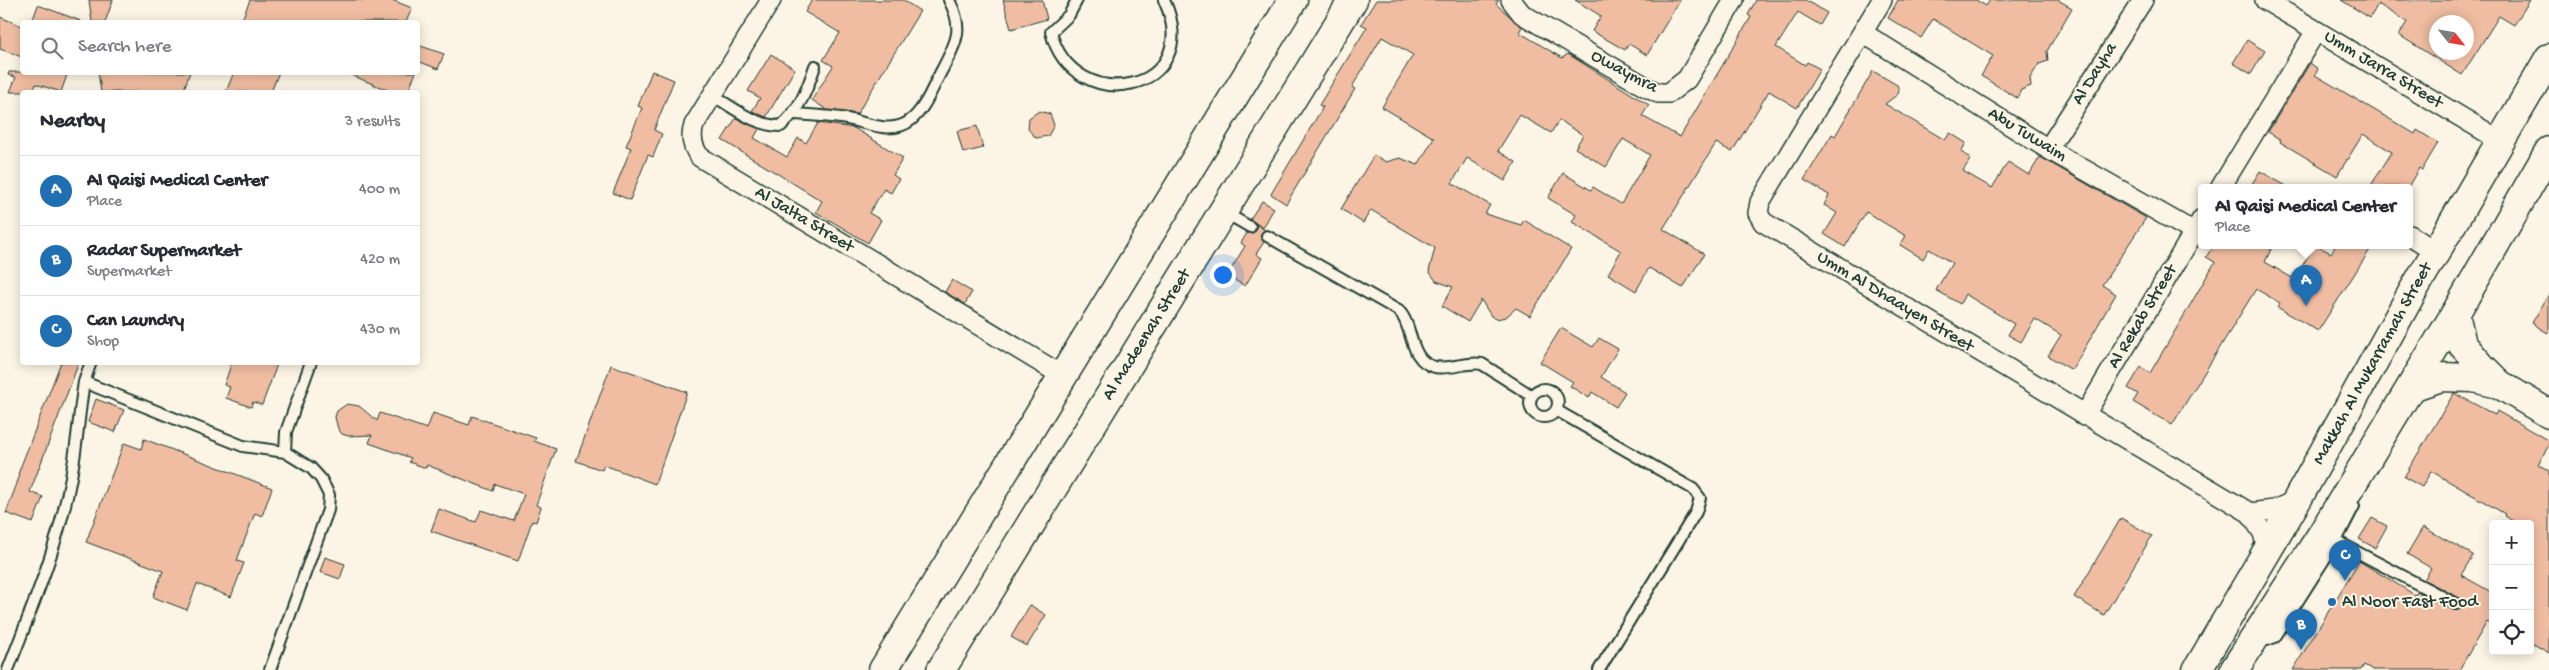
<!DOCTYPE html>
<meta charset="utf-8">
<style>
body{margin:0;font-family:"Gochi Hand",sans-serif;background:#f7f7f7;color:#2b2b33}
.controls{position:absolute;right:15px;bottom:15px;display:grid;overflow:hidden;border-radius:5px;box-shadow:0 2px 12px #0003}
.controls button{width:45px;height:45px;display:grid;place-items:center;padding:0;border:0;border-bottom:1px solid #e1e1e2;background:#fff;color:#2b2b33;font:25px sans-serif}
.compass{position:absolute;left:2429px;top:15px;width:45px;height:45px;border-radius:50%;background:#fff;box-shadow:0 2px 12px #0003;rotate:121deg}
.you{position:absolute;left:1222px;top:274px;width:18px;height:18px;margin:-12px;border:4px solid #fff;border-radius:50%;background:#1a73e8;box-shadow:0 0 0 8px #1a73e833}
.badge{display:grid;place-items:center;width:32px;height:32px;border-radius:50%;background:#1f6fb2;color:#fff;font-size:16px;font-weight:700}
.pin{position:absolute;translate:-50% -41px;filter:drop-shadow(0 1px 2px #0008)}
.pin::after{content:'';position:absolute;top:26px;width:18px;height:15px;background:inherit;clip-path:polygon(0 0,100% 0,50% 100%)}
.popup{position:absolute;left:2198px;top:184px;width:215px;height:65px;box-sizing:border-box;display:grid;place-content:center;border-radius:5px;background:#fff;filter:drop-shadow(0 1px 4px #0005);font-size:16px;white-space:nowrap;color:#7c7c81}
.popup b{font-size:19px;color:#2b2b33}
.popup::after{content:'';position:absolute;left:50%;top:100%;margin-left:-10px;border:10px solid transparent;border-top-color:#fff}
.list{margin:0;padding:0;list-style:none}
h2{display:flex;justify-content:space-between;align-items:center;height:65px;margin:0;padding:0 20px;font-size:21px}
h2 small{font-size:16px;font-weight:400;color:#7c7c81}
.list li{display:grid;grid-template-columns:32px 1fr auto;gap:15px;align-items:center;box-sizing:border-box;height:70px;padding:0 20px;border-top:1px solid #e1e1e2}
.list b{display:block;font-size:19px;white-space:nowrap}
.list p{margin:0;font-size:16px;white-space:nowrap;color:#7c7c81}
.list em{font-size:16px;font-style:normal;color:#7c7c81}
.icon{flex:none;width:28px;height:28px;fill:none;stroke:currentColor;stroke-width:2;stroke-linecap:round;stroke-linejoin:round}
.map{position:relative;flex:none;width:2549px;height:670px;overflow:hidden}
.search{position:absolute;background:#fff;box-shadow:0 2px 12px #0003;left:20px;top:20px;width:400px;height:55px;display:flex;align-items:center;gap:12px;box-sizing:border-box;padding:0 18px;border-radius:5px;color:#7c7c81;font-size:19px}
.panel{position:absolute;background:#fff;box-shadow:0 2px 12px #0003;left:20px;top:90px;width:400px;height:275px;border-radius:5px}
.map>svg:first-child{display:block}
.building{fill:#f0bda2;stroke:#1f3d34;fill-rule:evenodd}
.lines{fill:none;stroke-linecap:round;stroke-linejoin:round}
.lane-casing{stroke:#1f3d34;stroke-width:14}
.street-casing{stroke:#1f3d34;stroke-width:22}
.secondary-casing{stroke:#1f3d34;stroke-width:31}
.lane{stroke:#fcf5e5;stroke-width:10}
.street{stroke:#fcf5e5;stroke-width:19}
.secondary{stroke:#fcf5e5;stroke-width:28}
.poi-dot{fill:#1f6fb2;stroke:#fcf5e5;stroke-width:2}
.labels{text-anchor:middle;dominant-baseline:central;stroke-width:4;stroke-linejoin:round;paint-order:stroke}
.street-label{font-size:18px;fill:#1f3d34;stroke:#fcf5e5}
.poi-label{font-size:18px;fill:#1f3d34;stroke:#fcf5e5;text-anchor:start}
</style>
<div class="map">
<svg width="2549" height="670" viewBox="0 0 2549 670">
<rect width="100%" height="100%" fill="#fcf5e5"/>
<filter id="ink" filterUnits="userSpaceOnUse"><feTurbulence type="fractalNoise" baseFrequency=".02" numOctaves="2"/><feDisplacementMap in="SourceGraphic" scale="10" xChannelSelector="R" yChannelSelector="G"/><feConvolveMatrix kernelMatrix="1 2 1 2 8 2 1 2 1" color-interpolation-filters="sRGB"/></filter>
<g filter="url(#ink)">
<path class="building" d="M89,0h24l-8,22h-13z
M250,0h142l20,8 -6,14h-165z
M812,0h91l17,11 -63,103 -30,-4 -15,-10 21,-34 -10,-6 17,-27 -35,-21z
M1003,0h39l5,19 -36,10z
M1376,0h123l-3,4 26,23 -3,5 43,26 6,-4 81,51 -7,11 38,21 71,-120 -3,-2 8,-15h49l22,13 -7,12 -22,-13 -22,35 29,18 2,-3 13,7 -23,39 -28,-17 -37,61 -16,-9 -53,86 41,25 -21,34 -34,-20 -13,23 -28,-17 13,-23 -49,-29 4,-7 -28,-17 15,-25 28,17 2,-3 28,17 29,-49 -27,-16 -17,28 -31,-19 8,-13 -24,-15 -8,13 -31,-18 -22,36 18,11 -11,19 -38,-23 -15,25 38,22 -5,9 36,11 3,-5 47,29 -41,67 -14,-8 -10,9 -10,2 -5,-3 -10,-16 -13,22 -26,-16 11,-19 -17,-6 -7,-10 6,-23 -64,-38 -8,13 -22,-14 33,-54 12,7 14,-4 18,7 16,-27 -52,-31 31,-52 -31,-18 -30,50 3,2 -69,115 -15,-10 52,-87 -4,-2 48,-78 -6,-3z
M1575,0h105l-33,55 -18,-11 -4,6 -33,-19 9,-15z
M1898,0h78l10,6 4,-6h68l14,8 -25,43 1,10 -9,3 -9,14 1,8 -10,4 -4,8 -36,-22 12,-20 -60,-37 -12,19 -33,-20z
M2341,0h189l-16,25 -15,-9 -37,59 -63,-40 8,-13 -29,-18 -8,14zM2436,22h30v30h-30z
M38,5l43,16 -1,1h-48z
M0,17l22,9v31l-22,-8z
M2247,40l18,11 -14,23 -18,-11z
M418,45l26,9 -6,15 -20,-8z
M771,54l24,15 -29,48 -14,-6 8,-13 -12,-7z
M2310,63l8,6 -3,6 100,59 2,-4 21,13 -16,27 -3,-2 -11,19h-38l22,-35 -29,-18 -26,42 -57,-34 1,-2 -13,-8z
M652,71l22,9 -20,50 8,4 -9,23 -5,-2 -18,45 -17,-7 18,-45 -5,-2 16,-38 -4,-2z
M1873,71l24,14 2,4 -1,5 -13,10 60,36 5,-7 16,10 -5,9 10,6 -8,13 29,17 16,-26 21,13 11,-18 106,61 -44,67 14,9 -44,76 -24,-14 13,-21 -26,-16 -14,23 -13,-7 6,-11 -49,-30 -5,10 -24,-14 16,-27 -23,-14 -6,10 -23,-14 6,-9 -40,-24 -21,35 -21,-13 13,-21 -13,-8 5,-10 -25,-15 28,-46 3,2z
M9,72h59l-7,20 -25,-8 -3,8h-23l6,-15 -8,-2z
M98,72h92l-7,20h-82z
M234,72h45l-8,20h-45z
M344,72h72l-8,20h-16z
M1039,111l11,3 4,11 -6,11 -12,2 -8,-9 1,-11z
M736,118l23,11 -5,9 33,19 11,-19 8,5 12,-20 36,5 49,30 -10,17 6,4 -8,14 -7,-4 -15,24 12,7 -13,23 -52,-31 6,-11 -100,-61z
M977,126l6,22 -20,5 -6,-22z
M2260,171l28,16h-38z
M1262,201l12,7 -11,20 -13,-9z
M1256,224l9,6 -5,6 4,6 -8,12 6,4 -17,28 -18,-10 18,-30 -4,-3 6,-10 9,-2z
M2214,245h59l-8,17 29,17 21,-34 16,8 5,-8h37l-55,86 -41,-24 3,-4 -24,-14 -84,136 -39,-23 5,-8 -10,-6 13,-21 9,6 32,-54 33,-57 -9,-5z
M952,280l20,12 -7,12 -20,-12z
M2549,294v40l-17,-11z
M1561,328l32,19 6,-9 19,11 -17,28 24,15 -9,15 -24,-15 -3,6 -19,-12 3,-4 -33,-20z
M61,362h18l-49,130 13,5 -10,26 -27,-10 14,-38 -2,-1z
M232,362h46l-16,43 -9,-3 -2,5 -25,-9 4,-11 -6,-2z
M611,365l76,27 -32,92 -51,-19 -2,5 -26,-9z
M2454,393l41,22 2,-4 52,30v4l-11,19 11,7v182l-19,-11v-118h-12l-14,-8 1,-2 -74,-43 -9,16 -18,-10z
M96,399l28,11 -9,22 -27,-10z
M347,404l12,2 18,15 3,-8 47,16 6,-16 36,12 3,-9 64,22 -2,3 22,8 -20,56 5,2 -5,15 -4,-1 -14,40 -87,-30 8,-22 37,13 5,-12 33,11 10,-27 -29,-10 -2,7 -66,-26 -1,3 -17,-6 2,-4 -42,-15 3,-8 -24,1 -6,-2 -4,-5 -3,-12 2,-6z
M144,439l128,49 -10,28 -7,-3 -15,39 -3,9 7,2 -13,34 -34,-13 -10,26 -34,-13 10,-26 -77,-29 38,-99 17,6z
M2121,518l31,18 -48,79 -30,-18z
M2372,518l15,8 -12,22 -16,-9z
M2423,527l50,28 -12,20 32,18v32l-6,-3 -28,48h-86l-9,-5 -3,5h-68l66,-109 56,34 2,-3 36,18 9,-2 1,-5 -3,-5 -36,-18 7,-12 -24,-14z
M325,557l20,7 -5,15 -20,-7z
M1030,605l16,10 -19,31 -16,-9z"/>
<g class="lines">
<g class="lane-casing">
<path id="lane" d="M1077,0l-8,15 -18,17c22,87 156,61 113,-32
M712,95c22,13 43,31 69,31 19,-17 26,-36 34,-60
M795,114c15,1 30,2 46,4 21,2 49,19 70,2 15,-12 23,-36 32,-52 14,-27 21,-40 6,-68
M1224,212l26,15
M1267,236l132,75c15,15 9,50 36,56 16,3 32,-6 47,-3l50,32
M84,382l7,-20
M1530 403a14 14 0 1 1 28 0a14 14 0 1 1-28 0Z
M1556,410l137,79 7,9 -4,14 -97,158
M285,452l1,-20 25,-70
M2354,506l-18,35 120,63
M2257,639l10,1 8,-3 61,-96 -5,-3
M8,670c24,-63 51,-126 63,-193 6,-31 8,-64 13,-95l159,64 42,6 26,16 10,11 8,16 -1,15 -58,160"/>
</g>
<g class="street-casing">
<path id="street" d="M771,0l-77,125c-4,12 -2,22 6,32l363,219
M1511,0l11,14 124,73 12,6h11l18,-14 47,-79
M1882,0l-122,202 -2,11 5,9 487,291 13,20 4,17
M2265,0l236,141
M1863,33l185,116 146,83
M2048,149l95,-149
M2221,187l95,-156
M2410,235l26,17
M2084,416l118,-197
M2250,513l24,-3 23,-10"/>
</g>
<g class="secondary-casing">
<path id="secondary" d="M2455,314l7,30 19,22 18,18 50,30
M2411,387l30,-10 32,1 26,6
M883,670l410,-670
M941,670l412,-670
M2197,670l100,-170 116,-209 136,-233
M2234,670l88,-136 133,-220 94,-163"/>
</g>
<use href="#lane" class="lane"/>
<use href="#street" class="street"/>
<use href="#secondary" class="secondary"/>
</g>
</g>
<circle class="poi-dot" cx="2332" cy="602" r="5"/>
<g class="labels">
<g class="street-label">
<text transform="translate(2383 70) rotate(31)">Umm Jarra Street</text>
<text transform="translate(1624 72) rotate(28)">Owaymra</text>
<text transform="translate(2095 74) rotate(-58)">Al Dayha</text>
<text transform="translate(2027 135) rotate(31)">Abu Tuwaim</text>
<text transform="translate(804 220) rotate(31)">Al Jalta Street</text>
<text transform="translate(1895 302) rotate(31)">Umm Al Dhaayen Street</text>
<text transform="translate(2143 317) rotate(-59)">Al Rekab Street</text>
<text transform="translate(1147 335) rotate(-58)">Al Madeenah Street</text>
<text transform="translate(2373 364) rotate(-61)">Makkah Al Mukarramah Street</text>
</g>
<g class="poi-label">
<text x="2342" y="602">Al Noor Fast Food</text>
</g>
</g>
</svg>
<div class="controls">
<button>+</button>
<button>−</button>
<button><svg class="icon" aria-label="locate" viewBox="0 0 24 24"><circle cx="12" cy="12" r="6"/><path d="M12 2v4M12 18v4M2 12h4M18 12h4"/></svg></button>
</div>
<svg class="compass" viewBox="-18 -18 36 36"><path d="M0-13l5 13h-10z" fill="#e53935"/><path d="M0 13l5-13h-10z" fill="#7c7c81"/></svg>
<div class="you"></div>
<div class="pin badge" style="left:2306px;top:306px">A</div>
<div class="popup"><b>Al Qaisi Medical Center</b>Place</div>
<div class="pin badge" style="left:2301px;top:650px">B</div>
<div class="pin badge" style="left:2345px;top:581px">C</div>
<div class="search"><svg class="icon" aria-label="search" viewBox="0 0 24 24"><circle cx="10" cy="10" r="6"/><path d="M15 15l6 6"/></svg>Search here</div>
<section class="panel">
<h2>Nearby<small>3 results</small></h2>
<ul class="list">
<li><span class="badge">A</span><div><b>Al Qaisi Medical Center</b><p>Place</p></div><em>400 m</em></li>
<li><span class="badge">B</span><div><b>Radar Supermarket</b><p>Supermarket</p></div><em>420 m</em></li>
<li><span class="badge">C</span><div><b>Can Laundry</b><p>Shop</p></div><em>430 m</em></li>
</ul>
</section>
</div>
